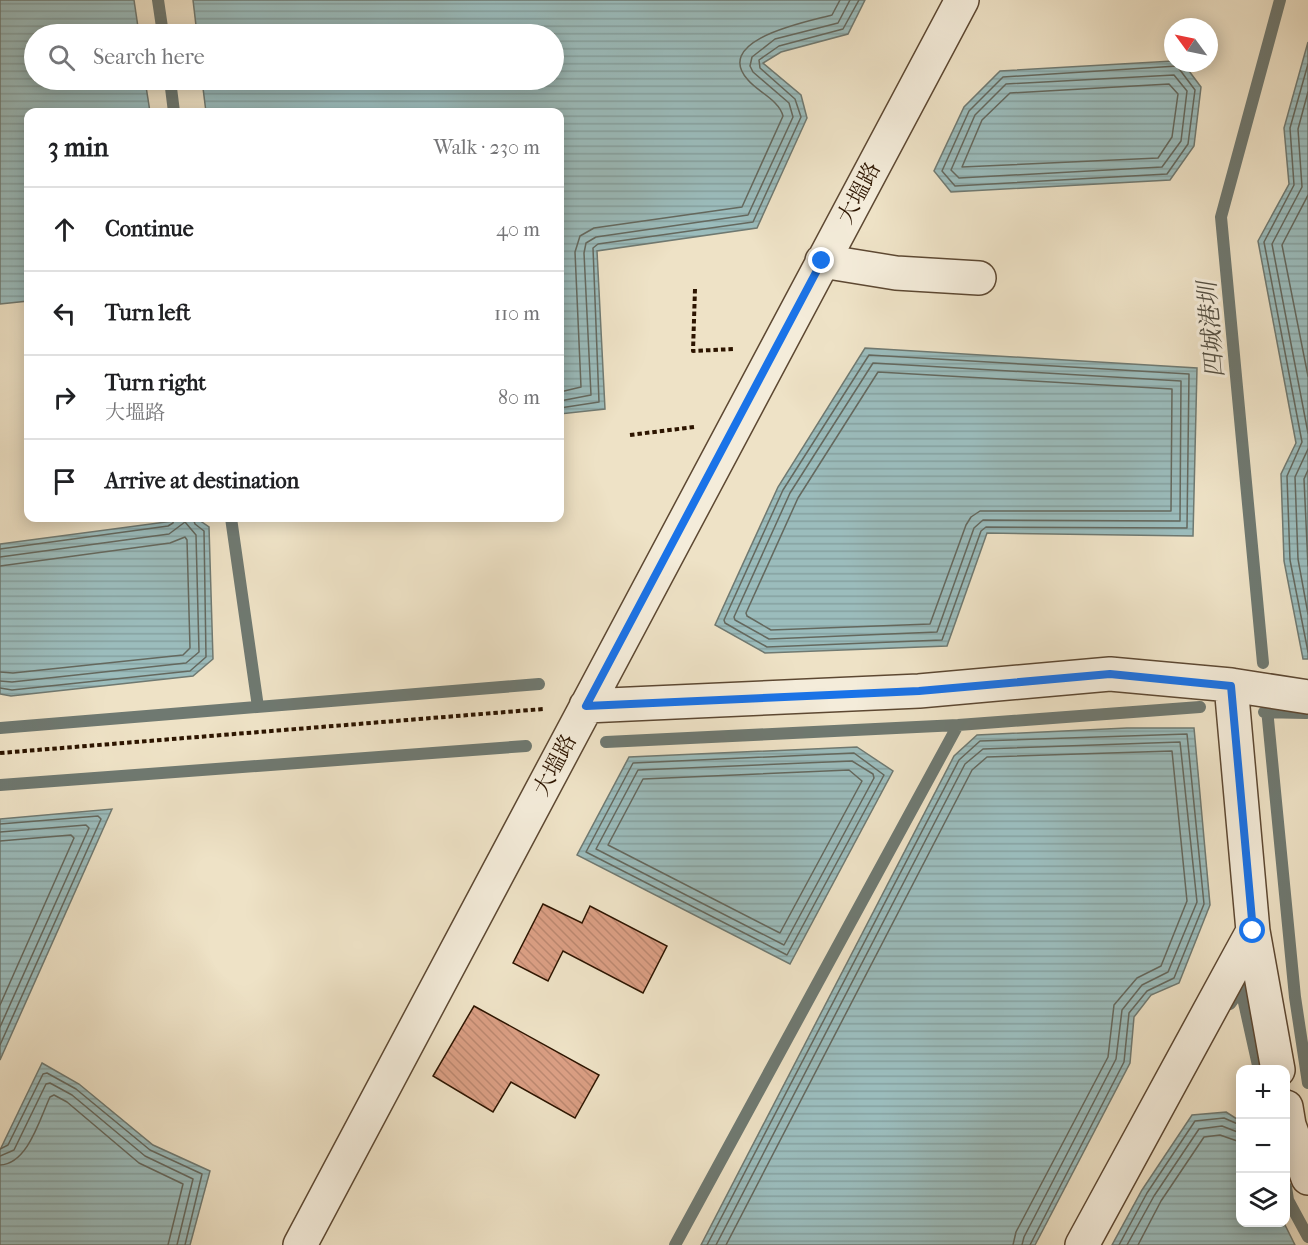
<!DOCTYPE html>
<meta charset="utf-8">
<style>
body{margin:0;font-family:"IM FELL French Canon","Noto Serif TC",serif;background:#f6f6f6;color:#202124}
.controls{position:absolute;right:18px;bottom:18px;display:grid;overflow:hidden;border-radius:12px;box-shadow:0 3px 15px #0003}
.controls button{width:54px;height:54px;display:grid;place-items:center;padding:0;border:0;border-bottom:2px solid #e0e0e0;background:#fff;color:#202124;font:30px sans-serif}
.compass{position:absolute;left:1164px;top:18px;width:54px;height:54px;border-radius:50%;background:#fff;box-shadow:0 3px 15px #0003;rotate:303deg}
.stop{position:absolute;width:18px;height:18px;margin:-14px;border:4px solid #1a73e8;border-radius:50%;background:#fff}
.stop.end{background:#1a73e8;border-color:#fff;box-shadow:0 2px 6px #0008}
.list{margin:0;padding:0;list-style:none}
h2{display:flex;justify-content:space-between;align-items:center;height:78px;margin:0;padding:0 24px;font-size:26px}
h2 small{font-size:20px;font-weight:400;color:#757577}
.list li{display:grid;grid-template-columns:39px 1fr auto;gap:18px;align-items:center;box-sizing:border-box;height:84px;padding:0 24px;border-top:2px solid #e0e0e0}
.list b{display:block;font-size:22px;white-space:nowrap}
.list p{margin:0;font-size:20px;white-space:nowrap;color:#757577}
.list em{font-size:20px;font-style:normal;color:#757577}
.icon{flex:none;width:33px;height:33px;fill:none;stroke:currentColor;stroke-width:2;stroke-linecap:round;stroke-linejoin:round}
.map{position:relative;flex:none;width:1308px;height:1245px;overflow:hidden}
.search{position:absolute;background:#fff;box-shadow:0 3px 15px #0003;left:24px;top:24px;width:540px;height:66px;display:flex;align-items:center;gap:15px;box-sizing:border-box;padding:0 21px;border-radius:33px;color:#757577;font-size:22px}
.panel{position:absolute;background:#fff;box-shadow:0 3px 15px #0003;left:24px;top:108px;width:540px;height:414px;border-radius:12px}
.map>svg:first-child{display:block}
.water{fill:url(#water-rules);stroke:#6f7971;stroke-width:1.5}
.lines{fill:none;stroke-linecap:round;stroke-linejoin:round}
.shore{stroke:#64685e;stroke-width:1.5}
.stream{stroke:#6f7971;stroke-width:12}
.building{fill:url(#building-back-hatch);stroke:#2d1500;stroke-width:1.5}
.minor-casing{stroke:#5d4832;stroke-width:36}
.path{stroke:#2d1500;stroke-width:4;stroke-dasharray:4.5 3;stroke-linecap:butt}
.minor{stroke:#f4ecda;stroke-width:33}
.route{stroke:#1a73e8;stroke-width:8}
.labels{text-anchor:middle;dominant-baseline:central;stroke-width:6;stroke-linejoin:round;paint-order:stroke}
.street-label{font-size:22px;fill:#2d1500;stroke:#f4ecda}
.water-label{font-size:24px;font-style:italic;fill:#544f42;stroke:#f4ecda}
</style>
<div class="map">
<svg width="1308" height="1245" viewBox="0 0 1308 1245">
<defs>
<pattern id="water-rules" width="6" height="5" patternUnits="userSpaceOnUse" patternTransform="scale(1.5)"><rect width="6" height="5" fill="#9bbcbc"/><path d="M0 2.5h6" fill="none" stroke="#86a1a0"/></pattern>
<pattern id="building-back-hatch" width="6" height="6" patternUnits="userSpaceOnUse" patternTransform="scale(1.5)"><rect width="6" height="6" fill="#da9e83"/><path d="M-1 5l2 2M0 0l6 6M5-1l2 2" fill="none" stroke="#bb876f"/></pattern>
</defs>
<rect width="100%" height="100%" fill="#eee2c6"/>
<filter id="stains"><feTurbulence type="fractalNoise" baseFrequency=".00333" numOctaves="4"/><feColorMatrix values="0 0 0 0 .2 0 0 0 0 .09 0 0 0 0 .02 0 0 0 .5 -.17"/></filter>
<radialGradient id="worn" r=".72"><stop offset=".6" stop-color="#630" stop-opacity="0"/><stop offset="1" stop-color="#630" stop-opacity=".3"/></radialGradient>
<path class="water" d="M0,0h134l5,34h-105v46h111l5,32h-122v189l-28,3z
M193,0h672l-17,34 -67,18 -18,11 38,32 6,23 -50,110 -160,23 8,158 -45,5v-302h-354l-4,-32h352v-46h-357z
M1308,42v617h-5l-19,-98 -3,-87 15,-31 -38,-202 31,-57 -5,-56z
M1173,61l10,2 18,24 -7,59 -24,34 -219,12 -17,-21 30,-64 36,-36z
M865,348l332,20 -4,168 -206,-3 -40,113 -182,7 -50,-28 63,-138z
M196,518l13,9 4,132 -20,17 -182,20 -11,-2v-150z
M1127,728h67l16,177 -31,78 -28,12 -17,22 -4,46 -95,182h-334l253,-489 23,-21z
M857,747l36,24 -103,193 -213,-109 52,-98z
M112,809l-112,251v-241z
M42,1063l37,21 74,61 57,26 -20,74h-190v-95z
M1226,1112l14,9v101l44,1 11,22h-183l30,-55 50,-75z"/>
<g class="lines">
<path class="shore" d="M1308,64l-18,64 4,57 -30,57 38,200 -15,34 3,84 18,92
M1177,66l18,24 -7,54 -21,30 -212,12 -13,-15 27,-60 34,-34z
M1174,75l13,16 -6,50 -19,26 -203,11 -8,-8 24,-55 31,-31z
M1169,84l9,10 -6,43 -14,21 -196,9 20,-47 28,-27z
M1308,92l-10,37 4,58 -30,57 36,189
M1308,195l-26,50 26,131
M869,355l320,19 -2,154 -201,-1 -5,4 -39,109 -175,7 -42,-24 -1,-3 59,-130z
M873,363l308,18 -1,140 -197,-1 -9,8 -37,104 -168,7 -34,-19 -1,-3 56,-124z
M878,372l294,17 -1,122h-191l-9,6 -5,8 -36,99 -159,6 -24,-14 -1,-3 52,-115z
M560,392l21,-5 -6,-135 5,-16 14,-8 148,-21 41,-91c-4,-16 -25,-24 -35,-36 -37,-41 63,-59 84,-65l8,-15
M560,401l31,-6 -7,-142 2,-10 10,-6 152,-22 45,-98 -4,-14 -36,-31 -3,-6 2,-9 23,-18 63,-16 12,-23
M560,408l39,-6 -6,-154 5,-4 155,-22 48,-105 -6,-18 -35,-31 -1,-8 20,-14 64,-17 16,-29
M1308,449l-13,28 3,82 10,55
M1308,470l-4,9 4,87
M0,549l168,-23 5,-3 1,-5
M0,557l169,-23 16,-12 11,13 3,117 -13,11 -174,19 -12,-1
M0,566l170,-23 15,-6 2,3 3,108 -7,7 -170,18 -13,-1
M0,688l12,2 178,-19 16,-14 -2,-126 -9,-7 -2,-6
M854,753l30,22 -97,180 -201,-103 47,-89z
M852,761l21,13 1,4 -90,167 -188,-96 42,-79z
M849,770l13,11 -82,152 -172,-88 35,-66z
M0,824l98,-8 3,3 -101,226
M0,832l86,-7 3,3 -89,199
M0,841l71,-6 3,3 -74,167
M0,1149l8,-4 35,-71 4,-1 29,16 74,61 52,24 -17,71
M0,1156l14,-6 32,-66 4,-1 22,12 73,61 48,23 -16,66
M0,1165c28,-1 40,-47 50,-68l4,-2 13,7 72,61 44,21 -15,61
M707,1245l252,-485 21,-19 207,-7 17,170 -30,74 -27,13 -18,22 -5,49 -94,183
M716,1245l249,-481 18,-15 197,-7 17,160 -29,70 -26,13 -20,25 -6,49 -92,178 -2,8
M726,1245l246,-475 15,-13 185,-6 15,150 -26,65 -24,12 -23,27 -6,52 -92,175 -3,13
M1119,1245l28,-52 48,-72 29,-3 16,7
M1127,1245l27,-49 45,-67 23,-3 18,7
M1138,1245l23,-44 43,-64 16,-2 20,7"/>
<path class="stream" d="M158,0l5,34
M170,80l4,32
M231,518l27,189
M1263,663l-42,-446 59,-217
M1267,709l28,288 13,86
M1264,712l42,1
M0,728l539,-44
M606,742l352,-17 242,-18
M0,785l526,-39
M1230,1004l11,-15 18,81
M1286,1187l2,13 20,37
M675,1245l283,-520"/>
</g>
<path class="building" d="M543,904l39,19 8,-17 77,40 -24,47 -80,-42 -15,30 -35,-18z
M474,1006l125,69 -24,43 -64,-36 -18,30 -60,-36z"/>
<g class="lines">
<g class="minor-casing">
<path id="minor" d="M822,261l74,12 83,5
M1231,685l77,12
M586,706l333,-15 191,-17 121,11 22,246 25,139
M1286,1107l3,18 19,53
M300,1245l662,-1245
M1082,1245l171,-314"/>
</g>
<path class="path" d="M695,289l-2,62 40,-2
M630,435l64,-8
M0,753l543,-44"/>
<use href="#minor" class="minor"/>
</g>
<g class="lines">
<path class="route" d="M822,261l-236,445 333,-15 191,-17 121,12 22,245"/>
</g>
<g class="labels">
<g class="street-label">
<text transform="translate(859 193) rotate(-62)">大塭路</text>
<text transform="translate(555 765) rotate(-62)">大塭路</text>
</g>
<g class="water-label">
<text transform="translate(1211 330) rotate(-95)">四城港圳</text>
</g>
</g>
<rect width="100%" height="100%" filter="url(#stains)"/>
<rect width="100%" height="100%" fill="url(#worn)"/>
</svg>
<div class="controls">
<button>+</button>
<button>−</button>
<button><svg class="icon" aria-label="layers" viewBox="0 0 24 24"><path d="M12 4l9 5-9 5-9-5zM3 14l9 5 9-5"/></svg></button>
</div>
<svg class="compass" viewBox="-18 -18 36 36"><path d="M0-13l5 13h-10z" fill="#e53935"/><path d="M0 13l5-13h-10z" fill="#757577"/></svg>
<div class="stop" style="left:1253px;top:931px"></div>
<div class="stop end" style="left:822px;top:261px"></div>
<div class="search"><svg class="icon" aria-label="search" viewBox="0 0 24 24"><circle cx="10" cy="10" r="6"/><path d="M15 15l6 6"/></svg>Search here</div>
<section class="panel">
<h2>3 min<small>Walk · 230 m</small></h2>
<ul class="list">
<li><svg class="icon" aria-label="ahead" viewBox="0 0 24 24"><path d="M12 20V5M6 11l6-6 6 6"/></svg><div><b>Continue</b></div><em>40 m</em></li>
<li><svg class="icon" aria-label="left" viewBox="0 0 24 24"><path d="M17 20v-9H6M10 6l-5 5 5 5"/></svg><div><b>Turn left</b></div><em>110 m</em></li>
<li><svg class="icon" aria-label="right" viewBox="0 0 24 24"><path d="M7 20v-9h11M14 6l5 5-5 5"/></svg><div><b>Turn right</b><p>大塭路</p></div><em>80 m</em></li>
<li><svg class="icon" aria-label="arrive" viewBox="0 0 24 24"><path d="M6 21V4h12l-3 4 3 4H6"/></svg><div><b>Arrive at destination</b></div></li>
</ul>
</section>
</div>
